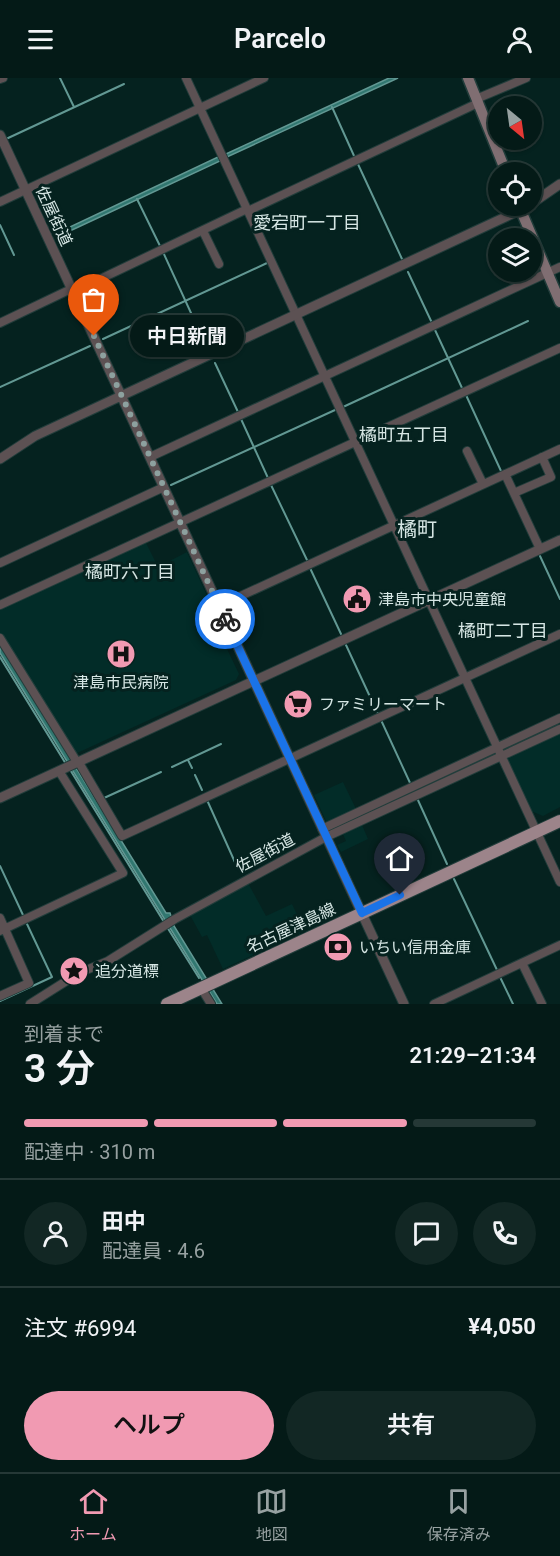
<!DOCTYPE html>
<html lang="ja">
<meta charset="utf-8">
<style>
body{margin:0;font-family:Roboto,"Noto Sans JP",sans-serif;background:#122724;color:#f1f3f6;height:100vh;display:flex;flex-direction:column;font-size:22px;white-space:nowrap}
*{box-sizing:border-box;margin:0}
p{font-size:20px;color:#97a1a1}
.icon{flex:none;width:33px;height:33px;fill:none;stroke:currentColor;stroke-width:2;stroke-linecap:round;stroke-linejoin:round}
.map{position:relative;height:926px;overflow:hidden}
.side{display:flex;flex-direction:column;background:#041a17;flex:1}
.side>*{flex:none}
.needle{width:39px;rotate:151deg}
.buttons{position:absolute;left:488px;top:18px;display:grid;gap:12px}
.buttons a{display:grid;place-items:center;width:54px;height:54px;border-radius:50%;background:#041a17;box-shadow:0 2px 4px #0004,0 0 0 2px #253836;font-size:30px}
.pin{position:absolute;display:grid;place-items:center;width:51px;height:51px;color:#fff;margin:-62px -26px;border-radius:50% 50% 50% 0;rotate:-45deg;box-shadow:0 0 6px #0007}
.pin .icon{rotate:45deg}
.courier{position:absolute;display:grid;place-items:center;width:60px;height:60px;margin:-30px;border:4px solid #1a73e8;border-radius:50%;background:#fff;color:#222;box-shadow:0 2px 8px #0007}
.bubble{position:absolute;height:42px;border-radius:21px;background:#041a17;box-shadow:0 2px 4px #0004,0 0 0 2px #253836;font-size:20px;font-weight:600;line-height:42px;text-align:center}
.head em{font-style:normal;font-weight:600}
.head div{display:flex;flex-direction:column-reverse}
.head{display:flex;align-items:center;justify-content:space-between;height:102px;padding:0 24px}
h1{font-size:39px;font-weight:600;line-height:45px}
.bar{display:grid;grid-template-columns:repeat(4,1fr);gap:9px 6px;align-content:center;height:72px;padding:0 24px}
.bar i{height:8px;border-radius:4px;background:#253836}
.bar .selected{background:#f19ab2}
.bar p{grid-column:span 4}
.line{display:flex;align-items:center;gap:15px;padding:0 24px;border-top:2px solid #253836}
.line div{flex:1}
.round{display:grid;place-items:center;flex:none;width:63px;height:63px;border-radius:32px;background:#122724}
.primary-button{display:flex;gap:12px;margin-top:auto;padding:12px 24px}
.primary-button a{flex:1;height:69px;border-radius:36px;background:#f19ab2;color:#111;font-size:24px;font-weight:600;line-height:69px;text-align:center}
.primary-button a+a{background:#122724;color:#f1f3f6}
header{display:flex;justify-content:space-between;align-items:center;height:78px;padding:0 24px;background:#041a17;font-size:27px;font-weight:600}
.tab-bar{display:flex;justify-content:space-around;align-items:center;height:84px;border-top:2px solid #253836;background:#041a17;font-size:16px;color:#97a1a1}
.tab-bar a{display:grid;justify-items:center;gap:3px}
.tab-bar .selected{color:#f19ab2}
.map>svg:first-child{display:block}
</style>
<header><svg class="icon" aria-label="menu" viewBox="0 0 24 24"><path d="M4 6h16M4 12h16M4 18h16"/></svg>Parcelo<svg class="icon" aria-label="person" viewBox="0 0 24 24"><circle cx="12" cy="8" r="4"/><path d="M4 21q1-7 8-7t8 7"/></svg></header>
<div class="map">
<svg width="560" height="926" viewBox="0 0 560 926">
<rect width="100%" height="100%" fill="#05221f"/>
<path fill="#022c28" d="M145 463 158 489 187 474 211 526 208 531 239 596 236 602 75 676 0 556V530Z
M560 652V729L543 738 531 733 507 680V676Z
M343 704 357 733 328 747 314 717Z
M362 747 368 761 341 774 337 767 346 763 343 756Z
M248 805 266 838 292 826 305 853 223 891 207 857 202 859 190 837Z"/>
<path fill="#317770" stroke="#629893" stroke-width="1.5" d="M389 0H398L227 79 226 76Z
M218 79 220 83 57 159 55 156Z
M0 567 166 835H170L174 848 222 926H217L0 575Z"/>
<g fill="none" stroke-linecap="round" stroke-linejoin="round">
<path stroke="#629893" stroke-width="2" d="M60 0 74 29
M332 29 355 80
M6 61 124 6
M357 84 402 181
M137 121 161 170
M0 147 14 177
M163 174 208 272
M408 194 432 245
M435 252 462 310
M103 261 267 185
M215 285 238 334
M0 309 90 268
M466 317 501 393
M343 329 528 243
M241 341 268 400
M171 407 335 332
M271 407 307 482
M540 478 560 521
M310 490 341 556
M346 567 378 636
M0 579 66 686
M381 642 411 707
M188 682 192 690
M172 689 221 666
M69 690 164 844
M195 697 202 712
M104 720 161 694
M417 720 447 786
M207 722 238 791
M0 788 23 837
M454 801 497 892
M167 849 199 900
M500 899 513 926
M0 923 52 899 27 846"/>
<g stroke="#223d3b" stroke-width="10">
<path id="minor" d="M186 0 560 804
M0 1 3 0
M476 21 526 0
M0 124 264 0
M248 133 478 25
M203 153 219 186
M73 214 247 131
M0 245 71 211
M467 373 483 406
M150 379 560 189
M505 396 540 471
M514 415 551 399 542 379
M0 485 164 409
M0 527 560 270
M219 528 560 371
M0 560 77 684
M78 683 122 758 560 556
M322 751 560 640
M0 840 29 905 0 918
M0 853 123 795 59 693
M522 885 542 926
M201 910 211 926
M30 926 79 895 108 883 175 841 326 759 560 651
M434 926 560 867"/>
</g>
<g stroke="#223d3b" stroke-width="11">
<path id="tertiary" d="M0 57 404 926
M531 126 560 106
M0 381 35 358 529 128
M0 720 560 462"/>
</g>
<g stroke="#223d3b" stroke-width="13">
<path id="secondary" d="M468 0 506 94
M519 128 560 224"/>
</g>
<g stroke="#223d3b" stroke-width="14">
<path id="primary" d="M167 926 560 743"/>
</g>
<use href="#minor" stroke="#5c5153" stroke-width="8"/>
<use href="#tertiary" stroke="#5c5153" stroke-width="9"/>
<use href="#secondary" stroke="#806e72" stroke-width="10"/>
<use href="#primary" stroke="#9c848a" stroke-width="12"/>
</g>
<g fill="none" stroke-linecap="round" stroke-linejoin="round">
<path stroke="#8da19f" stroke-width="6" stroke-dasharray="0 10.8" d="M94 258 225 541"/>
<path stroke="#1a73e8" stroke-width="8" d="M225 541 362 835 400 817"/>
</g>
<defs>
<g id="civic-disc" transform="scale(1.5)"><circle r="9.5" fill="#f19ab2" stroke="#05221f"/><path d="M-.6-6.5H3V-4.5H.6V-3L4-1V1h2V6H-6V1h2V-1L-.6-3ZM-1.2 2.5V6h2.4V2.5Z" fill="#111"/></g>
<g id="hospital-disc" transform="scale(1.5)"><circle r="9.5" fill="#f19ab2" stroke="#05221f"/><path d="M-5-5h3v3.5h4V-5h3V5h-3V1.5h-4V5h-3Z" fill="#111"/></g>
<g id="supermarket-disc" transform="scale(1.5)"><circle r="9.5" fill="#f19ab2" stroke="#05221f"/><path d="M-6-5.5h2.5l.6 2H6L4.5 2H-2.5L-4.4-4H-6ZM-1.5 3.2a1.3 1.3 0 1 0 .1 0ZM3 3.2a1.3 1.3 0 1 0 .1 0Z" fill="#111"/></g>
<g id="bank-disc" transform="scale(1.5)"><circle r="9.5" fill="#f19ab2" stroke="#05221f"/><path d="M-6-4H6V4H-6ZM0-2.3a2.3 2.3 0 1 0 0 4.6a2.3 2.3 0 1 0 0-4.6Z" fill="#111"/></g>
<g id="sight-disc" transform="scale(1.5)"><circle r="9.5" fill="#f19ab2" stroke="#05221f"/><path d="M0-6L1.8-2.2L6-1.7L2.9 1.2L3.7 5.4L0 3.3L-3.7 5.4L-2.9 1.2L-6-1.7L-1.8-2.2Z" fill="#111"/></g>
</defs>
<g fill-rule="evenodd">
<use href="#civic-disc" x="357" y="521"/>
<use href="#hospital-disc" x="121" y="576"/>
<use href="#supermarket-disc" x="298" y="626"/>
<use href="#bank-disc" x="338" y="869"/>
<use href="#sight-disc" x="74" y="893"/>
</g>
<g text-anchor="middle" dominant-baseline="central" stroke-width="6" stroke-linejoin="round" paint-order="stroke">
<g font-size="16" fill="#d6e6e4" stroke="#05221f">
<text transform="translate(54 138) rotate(65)">佐屋街道</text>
<text transform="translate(265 775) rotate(-28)">佐屋街道</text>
<text transform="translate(291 850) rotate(-25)">名古屋津島線</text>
</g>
<g font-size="16" fill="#d6e6e4" stroke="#05221f" text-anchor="start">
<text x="378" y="521">津島市中央児童館</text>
<text x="121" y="604" text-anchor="middle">津島市民病院</text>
<text x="319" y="626">ファミリーマート</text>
<text x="359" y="869">いちい信用金庫</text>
<text x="95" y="893">追分道標</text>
</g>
<g font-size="18" fill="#d6e6e4" stroke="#05221f">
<text x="307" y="144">愛宕町一丁目</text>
<text x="404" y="356">橘町五丁目</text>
<text x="130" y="493">橘町六丁目</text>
<text x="503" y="552">橘町二丁目</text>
</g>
<g font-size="20" fill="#d6e6e4" stroke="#05221f">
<text x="417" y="451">橘町</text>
</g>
</g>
</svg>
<div class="buttons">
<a><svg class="needle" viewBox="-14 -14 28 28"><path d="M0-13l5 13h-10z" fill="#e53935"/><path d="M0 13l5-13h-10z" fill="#97a1a1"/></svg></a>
<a><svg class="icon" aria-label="locate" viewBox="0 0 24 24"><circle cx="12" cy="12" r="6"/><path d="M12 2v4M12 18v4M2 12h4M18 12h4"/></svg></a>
<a><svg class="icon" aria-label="layers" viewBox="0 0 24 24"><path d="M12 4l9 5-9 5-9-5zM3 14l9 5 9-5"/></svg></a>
</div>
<div class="pin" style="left:94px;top:258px;background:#ea580c"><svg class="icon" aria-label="bag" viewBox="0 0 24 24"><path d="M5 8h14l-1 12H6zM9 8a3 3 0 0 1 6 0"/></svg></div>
<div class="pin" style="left:400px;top:817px;background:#1f2937"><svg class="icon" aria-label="home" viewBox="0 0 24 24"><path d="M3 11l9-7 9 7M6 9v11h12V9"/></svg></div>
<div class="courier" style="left:225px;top:541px"><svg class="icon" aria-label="bike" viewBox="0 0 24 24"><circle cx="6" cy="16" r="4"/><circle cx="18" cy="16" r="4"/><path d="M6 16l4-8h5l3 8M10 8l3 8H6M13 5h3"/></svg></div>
<div class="bubble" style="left:130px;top:237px;width:114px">中日新聞</div>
</div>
<section class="side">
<div class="head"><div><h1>3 分</h1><p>到着まで</p></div><em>21:29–21:34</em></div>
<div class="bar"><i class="selected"></i><i class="selected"></i><i class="selected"></i><i></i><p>配達中 · 310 m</p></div>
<div class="line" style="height:108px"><a class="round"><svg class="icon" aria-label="person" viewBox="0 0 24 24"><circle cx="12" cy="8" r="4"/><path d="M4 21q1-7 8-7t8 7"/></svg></a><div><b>田中</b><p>配達員 · 4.6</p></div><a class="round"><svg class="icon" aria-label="chat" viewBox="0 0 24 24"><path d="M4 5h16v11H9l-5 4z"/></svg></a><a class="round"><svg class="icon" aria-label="phone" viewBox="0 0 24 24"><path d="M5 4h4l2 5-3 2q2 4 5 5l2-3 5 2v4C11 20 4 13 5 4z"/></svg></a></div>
<div class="line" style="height:78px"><div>注文 #6994</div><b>¥4,050</b></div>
<div class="primary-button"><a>ヘルプ</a><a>共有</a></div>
</section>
<nav class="tab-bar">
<a class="selected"><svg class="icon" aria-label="home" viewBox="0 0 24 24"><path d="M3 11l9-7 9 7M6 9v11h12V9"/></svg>ホーム</a>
<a><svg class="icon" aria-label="map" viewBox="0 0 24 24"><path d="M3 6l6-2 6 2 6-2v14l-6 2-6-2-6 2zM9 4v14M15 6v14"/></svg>地図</a>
<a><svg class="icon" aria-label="saved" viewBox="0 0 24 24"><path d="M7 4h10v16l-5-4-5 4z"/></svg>保存済み</a>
</nav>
